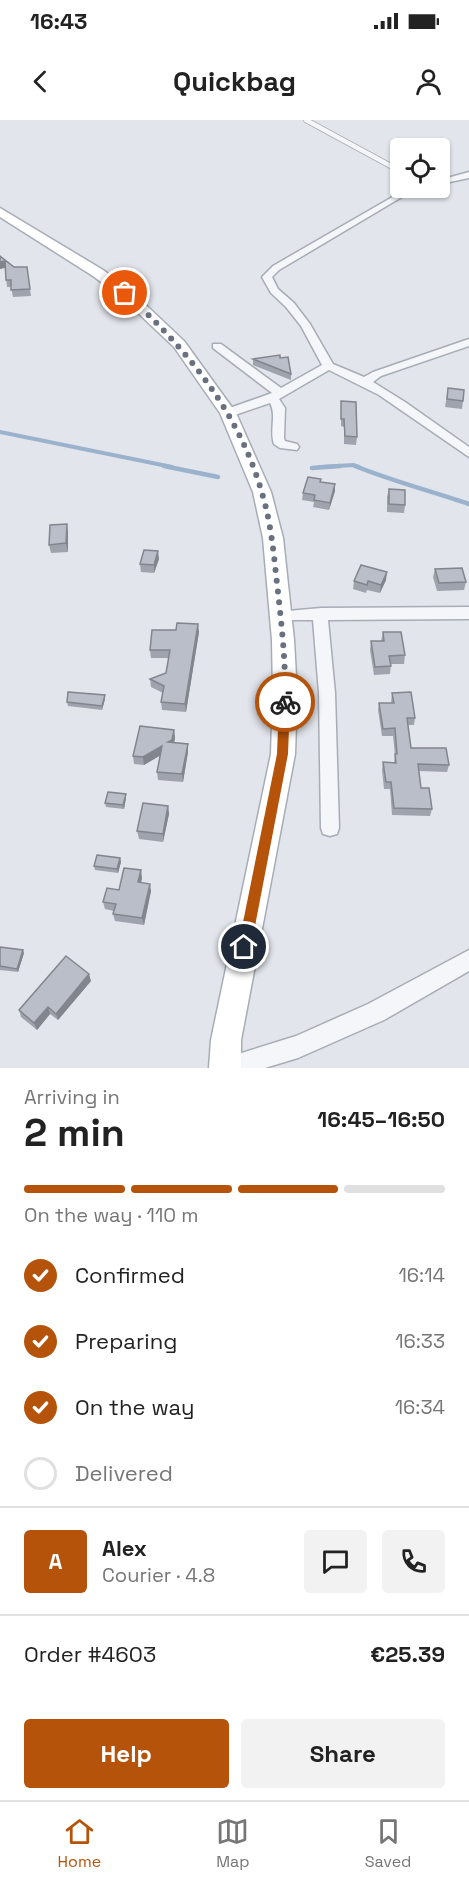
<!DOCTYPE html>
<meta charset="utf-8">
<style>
body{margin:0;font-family:"Space Grotesk",sans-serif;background:#f2f2f2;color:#222;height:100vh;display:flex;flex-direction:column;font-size:22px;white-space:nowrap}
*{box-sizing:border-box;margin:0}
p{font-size:20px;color:#767676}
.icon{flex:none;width:33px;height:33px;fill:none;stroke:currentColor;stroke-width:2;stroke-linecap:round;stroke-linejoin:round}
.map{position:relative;height:948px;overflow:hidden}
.details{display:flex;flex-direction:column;background:#fff;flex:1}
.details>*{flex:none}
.buttons{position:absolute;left:390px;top:18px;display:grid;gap:12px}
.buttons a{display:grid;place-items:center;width:60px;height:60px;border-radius:6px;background:#fff;box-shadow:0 2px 4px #0004;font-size:30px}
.pin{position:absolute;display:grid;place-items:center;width:51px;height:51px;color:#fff;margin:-26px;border:3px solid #fff;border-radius:50%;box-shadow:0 2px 6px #0007}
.courier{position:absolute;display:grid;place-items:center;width:60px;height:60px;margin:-30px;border:4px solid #b45309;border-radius:50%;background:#fff;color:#222;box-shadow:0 2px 8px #0007}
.headline em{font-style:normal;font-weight:700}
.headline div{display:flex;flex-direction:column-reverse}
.headline{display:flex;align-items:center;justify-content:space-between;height:102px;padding:0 24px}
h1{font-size:39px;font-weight:700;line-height:45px}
.bar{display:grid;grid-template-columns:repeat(4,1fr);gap:9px 6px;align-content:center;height:72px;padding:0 24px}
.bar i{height:8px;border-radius:4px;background:#e0e0e0}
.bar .on{background:#b45309}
.bar p{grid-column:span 4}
.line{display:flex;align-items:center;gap:15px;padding:0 24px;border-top:2px solid #e0e0e0}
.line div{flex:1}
.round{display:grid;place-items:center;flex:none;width:63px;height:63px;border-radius:6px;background:#f2f2f2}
ol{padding:0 24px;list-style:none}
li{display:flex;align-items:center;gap:18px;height:66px}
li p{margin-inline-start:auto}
li .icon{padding:6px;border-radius:50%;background:#b45309;color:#fff;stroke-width:4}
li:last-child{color:#767676}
li i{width:33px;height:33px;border:3px solid #e0e0e0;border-radius:50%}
.primary-button{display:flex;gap:12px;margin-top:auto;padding:12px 24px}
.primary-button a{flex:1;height:69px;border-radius:6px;background:#b45309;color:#fff;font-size:24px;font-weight:700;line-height:69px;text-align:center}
.primary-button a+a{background:#f2f2f2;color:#222}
.status{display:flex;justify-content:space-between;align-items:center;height:42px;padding:0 30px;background:#fff;direction:ltr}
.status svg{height:16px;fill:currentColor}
header{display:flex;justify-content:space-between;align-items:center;height:78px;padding:0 24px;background:#fff;font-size:27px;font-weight:700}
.menu{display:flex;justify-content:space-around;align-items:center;height:84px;border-top:2px solid #e0e0e0;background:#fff;font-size:16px;color:#767676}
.menu a{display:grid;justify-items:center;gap:3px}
.menu .on{color:#b45309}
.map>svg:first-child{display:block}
</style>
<div class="status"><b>16:43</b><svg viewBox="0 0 49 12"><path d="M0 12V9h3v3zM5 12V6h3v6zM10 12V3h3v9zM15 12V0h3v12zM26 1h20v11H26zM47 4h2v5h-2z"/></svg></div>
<header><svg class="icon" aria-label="back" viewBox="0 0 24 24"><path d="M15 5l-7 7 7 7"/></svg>Quickbag<svg class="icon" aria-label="person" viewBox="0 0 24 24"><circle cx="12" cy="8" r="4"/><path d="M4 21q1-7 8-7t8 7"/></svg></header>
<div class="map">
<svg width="469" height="948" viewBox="0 0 469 948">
<rect width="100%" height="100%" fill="#e2e5eb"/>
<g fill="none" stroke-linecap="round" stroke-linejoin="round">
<path stroke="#9bb2cd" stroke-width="4" d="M0 312 172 347
M320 347 353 345 359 347"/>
<path stroke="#9bb2cd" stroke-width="4.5" d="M164 346 218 357
M355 346C392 361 431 371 469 384
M312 348 340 346"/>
<g stroke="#a7acb6" stroke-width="6">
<path id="service" d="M306 0 400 51"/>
</g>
<g stroke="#a7acb6" stroke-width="3">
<path id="minor" d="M469 52V58L440 64V60Z
M408 68H417L279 150 272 157 278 169 294 183 310 204 333 244 364 257 373 252 469 219V226L381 256 373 262 405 282 469 327V337L379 275 329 250 279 279 285 288 284 318 285 321 297 324 299 327 297 330 280 328 274 324C269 310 277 296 270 283L232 296H224V290L272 273 213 228V224H221L281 268 322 245 301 206 286 187 271 173 262 157 273 146Z
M469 487V499L328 500 335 573 339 708 337 714 330 716 323 714 321 708 319 573 313 500H276L273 496 276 492 321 488Z
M469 830V851L384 900 298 938 265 948H216L219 940 296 916 368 884Z"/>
</g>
<g stroke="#a7acb6" stroke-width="3">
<path id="secondary" d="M0 88 103 150 130 170 184 221 236 293 271 372 283 418 294 520 297 574 295 634 241 920V948H209L211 920 271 634 273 574 272 520 263 418 253 372 220 293 174 227 120 176 93 156 0 97Z"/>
</g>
<use href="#service" stroke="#f5f6f9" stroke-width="4.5"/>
<use href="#minor" fill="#f5f6f9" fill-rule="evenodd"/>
<use href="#secondary" fill="#fff" fill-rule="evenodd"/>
</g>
<path fill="#9fa3ad" d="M0 136 14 147H27L31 176 13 177 11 167H7L5 148 0 149Z
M280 238 291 254V260L253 245V239Z
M448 268 463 281 462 289 445 287Z
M341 281 357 317 356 325 344 324V307L341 306Z
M321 359 320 362 335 364V371L329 390 313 387 314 382 302 380 303 373Z
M389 369 405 385 404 393 387 392V377Z
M68 412V432L51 433 49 425Z
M159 439 154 453 141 452 140 444Z
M435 449 466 462 464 470 437 471 433 457Z
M386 460 380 473 367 470 366 473 353 469 354 461Z
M199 512 186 592 162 590 161 582 163 573 151 567 150 559 166 553 169 538H151L150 530Z
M383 512 405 535 404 544H391L390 554 374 555 370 530 371 521H381Z
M392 573 415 598 414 605H408L411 628 449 645 447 652 419 651 421 668 432 689 430 696 392 695 390 669H384L382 650 383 642 394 643 395 635 393 616H382L378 590 379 583H391Z
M105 575V579L102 590 68 586 67 582Z
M174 610 175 618 174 623 188 624V632L183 662 158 660 157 652 160 635 144 645 134 644 133 636Z
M126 678 124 689 106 687 105 683Z
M168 686 169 694 163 722 139 719 137 711Z
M120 738 121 742 118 753 95 750 94 746Z
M142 758 141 763 151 771 144 805 115 801 113 794 114 791 105 789 103 782 119 770Z
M0 827 24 833 18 852 0 850Z
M91 861 58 900 50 894 37 910 21 897 19 890Z"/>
<path fill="#82858d" d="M5 141 6 147 0 149V142Z
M335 364V371L329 390 330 383Z
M67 404 68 412V432L66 423Z
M158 431 159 439 154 453V445Z
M387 452 386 460 380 473 381 465Z
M198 504 199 512 186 592 185 584Z
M105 575V579L102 590V586Z
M174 610 175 618 173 628 168 622Z
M188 624V632L183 662 182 654Z
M162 626 163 634 144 645 143 637Z
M126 674V678L124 689 123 685Z
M168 686 169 694 163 722V714Z
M120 738 121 742 118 753 117 749Z
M141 750 142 758 139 770 138 762Z
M150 764 151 771 144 805 142 798Z
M23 830 24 833 18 852 17 849Z
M89 854 91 861 58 900 56 894Z
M48 887 50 894 37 910 34 903Z"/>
<path fill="#b9bec9" stroke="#82858d" stroke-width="1.5" d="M0 136 14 147H27L30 169 11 170V160H6L5 141 0 142Z
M280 235V238L288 237 291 254 253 239Z
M448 268 464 270 463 281 447 279Z
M341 281 356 282 357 317 345 316 344 299H341Z
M308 357 321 359 320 362 335 364 330 383 314 380 315 375 303 373Z
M389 369 405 370V385L389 384Z
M67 404 66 423 49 425 50 405Z
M144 430 158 431 154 445 140 444Z
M361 445 387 452 381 465 368 461 367 465 354 461Z
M462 448 466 462 439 463 435 449Z
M177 503 198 504 185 584 161 582 164 566 150 559 166 553 170 530H150L152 510H176Z
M383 512H401L405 535 389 536 391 546 375 547 371 521H384Z
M68 572 105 575 102 586 67 582Z
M411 572 415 598H407L411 628H446L449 645 418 644 421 668H429L432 689 394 688 391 662H386L383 642 396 643 395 634H397L395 608 383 609 379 583H394L392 573Z
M140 606 174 610 172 620 168 622 188 624 182 654 157 652 162 626 143 637 133 636Z
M108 672 126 674 123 685 105 683Z
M143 683 168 686 163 714 137 711Z
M97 735 120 738 117 749 94 746Z
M124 748 141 750 138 762 150 764 142 798 113 794 116 784 103 782 107 768 119 770Z
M0 827 23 830 17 849 0 846Z
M66 836 89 854 56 894 48 887 34 903 19 890Z"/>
<path fill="#b45309" d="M285 577 290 582 288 634 251 827 249 832 244 833 240 832 238 827 277 634 279 582Z"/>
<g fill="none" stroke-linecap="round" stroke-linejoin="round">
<path stroke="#6a717e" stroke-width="6" stroke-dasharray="0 10.8" d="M125 173C186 228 239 292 262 373 272 406 274 439 278 472 282 509 286 545 285 582"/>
</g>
</svg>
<div class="buttons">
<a><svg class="icon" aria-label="locate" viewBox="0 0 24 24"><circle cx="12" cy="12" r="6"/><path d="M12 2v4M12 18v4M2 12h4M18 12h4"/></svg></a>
</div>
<div class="pin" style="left:125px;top:173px;background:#ea580c"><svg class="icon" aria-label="bag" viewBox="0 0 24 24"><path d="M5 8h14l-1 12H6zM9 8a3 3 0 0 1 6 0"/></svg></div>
<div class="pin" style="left:244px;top:827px;background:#1f2937"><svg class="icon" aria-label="home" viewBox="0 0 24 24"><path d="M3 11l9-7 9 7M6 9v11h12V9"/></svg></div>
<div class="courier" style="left:285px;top:582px"><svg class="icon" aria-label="bike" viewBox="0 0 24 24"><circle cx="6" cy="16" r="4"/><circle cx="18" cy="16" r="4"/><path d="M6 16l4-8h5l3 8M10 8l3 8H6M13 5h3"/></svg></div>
</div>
<section class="details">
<div class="headline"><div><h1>2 min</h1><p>Arriving in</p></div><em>16:45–16:50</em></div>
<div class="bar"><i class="on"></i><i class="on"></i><i class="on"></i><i></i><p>On the way · 110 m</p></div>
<ol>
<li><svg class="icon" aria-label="check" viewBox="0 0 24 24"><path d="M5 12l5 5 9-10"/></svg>Confirmed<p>16:14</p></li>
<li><svg class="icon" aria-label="check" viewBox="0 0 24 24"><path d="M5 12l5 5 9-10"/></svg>Preparing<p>16:33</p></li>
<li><svg class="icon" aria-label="check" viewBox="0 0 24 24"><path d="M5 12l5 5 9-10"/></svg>On the way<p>16:34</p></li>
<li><i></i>Delivered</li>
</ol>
<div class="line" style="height:108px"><b class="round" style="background:#b45309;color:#fff">A</b><div><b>Alex</b><p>Courier · 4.8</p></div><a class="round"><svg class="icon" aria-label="chat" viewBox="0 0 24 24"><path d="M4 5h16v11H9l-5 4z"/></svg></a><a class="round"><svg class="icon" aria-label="phone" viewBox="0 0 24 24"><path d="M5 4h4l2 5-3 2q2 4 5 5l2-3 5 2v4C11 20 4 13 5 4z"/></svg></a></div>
<div class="line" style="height:78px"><div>Order #4603</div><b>€25.39</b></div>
<div class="primary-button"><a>Help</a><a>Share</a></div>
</section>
<nav class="menu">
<a class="on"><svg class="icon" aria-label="home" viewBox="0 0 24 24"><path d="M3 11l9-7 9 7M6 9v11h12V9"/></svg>Home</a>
<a><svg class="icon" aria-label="map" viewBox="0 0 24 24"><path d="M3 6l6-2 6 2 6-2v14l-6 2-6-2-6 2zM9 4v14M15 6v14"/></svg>Map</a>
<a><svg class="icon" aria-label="saved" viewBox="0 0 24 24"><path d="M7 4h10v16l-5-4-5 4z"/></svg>Saved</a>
</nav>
